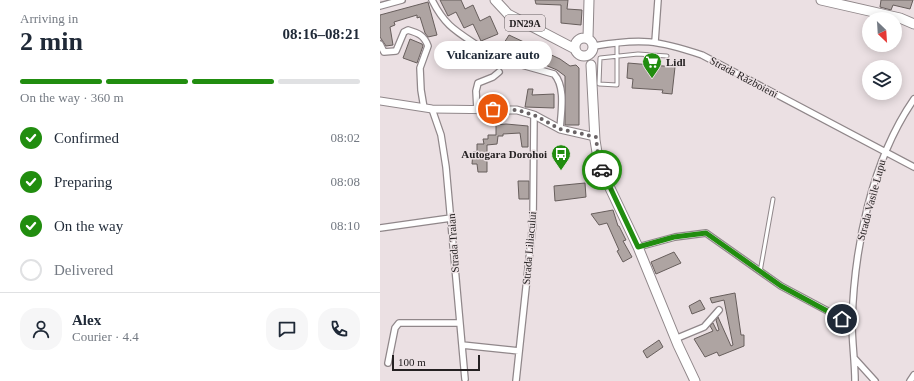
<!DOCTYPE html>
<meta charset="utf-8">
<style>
body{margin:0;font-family:Georgia,serif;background:#f6f6f7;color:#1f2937;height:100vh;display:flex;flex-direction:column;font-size:15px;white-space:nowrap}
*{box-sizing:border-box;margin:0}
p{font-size:13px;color:#747a83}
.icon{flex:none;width:22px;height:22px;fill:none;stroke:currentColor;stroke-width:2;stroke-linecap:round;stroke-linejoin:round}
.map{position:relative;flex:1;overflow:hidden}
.details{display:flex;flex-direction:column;background:#fff;width:380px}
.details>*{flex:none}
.needle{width:26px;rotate:155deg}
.controls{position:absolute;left:482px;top:12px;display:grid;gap:8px}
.controls a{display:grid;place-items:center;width:40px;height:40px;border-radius:50%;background:#fff;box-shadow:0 2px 10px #0003;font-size:20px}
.scale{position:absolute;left:12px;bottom:10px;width:88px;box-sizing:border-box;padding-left:4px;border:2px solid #252122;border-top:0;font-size:11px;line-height:14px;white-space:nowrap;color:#252122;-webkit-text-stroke:3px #ebe0e3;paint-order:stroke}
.pin{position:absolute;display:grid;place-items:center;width:34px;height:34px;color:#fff;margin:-17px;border:2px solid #fff;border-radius:50%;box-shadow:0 1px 4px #0007}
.courier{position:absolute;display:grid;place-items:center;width:40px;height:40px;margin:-20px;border:3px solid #218d0f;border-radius:50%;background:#fff;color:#222;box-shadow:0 1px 5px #0007}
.bubble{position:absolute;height:28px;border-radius:14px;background:#fff;box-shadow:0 2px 10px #0003;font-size:13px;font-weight:800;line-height:28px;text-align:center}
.head em{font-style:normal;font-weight:800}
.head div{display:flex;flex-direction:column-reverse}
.head{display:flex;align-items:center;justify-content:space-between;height:68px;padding:0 20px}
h1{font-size:26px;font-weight:800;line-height:30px}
.bar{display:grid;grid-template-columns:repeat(4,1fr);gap:6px 4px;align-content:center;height:48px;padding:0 20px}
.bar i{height:5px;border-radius:3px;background:#e0e1e3}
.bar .current{background:#218d0f}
.bar p{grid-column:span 4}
.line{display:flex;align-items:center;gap:10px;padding:0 20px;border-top:1px solid #e0e1e3}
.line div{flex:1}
.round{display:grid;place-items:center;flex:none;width:42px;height:42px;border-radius:16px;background:#f6f6f7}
ol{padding:0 20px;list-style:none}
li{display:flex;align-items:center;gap:12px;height:44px}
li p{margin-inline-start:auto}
li .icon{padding:4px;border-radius:50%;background:#218d0f;color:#fff;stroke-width:4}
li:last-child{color:#747a83}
li i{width:22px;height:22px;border:2px solid #e0e1e3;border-radius:50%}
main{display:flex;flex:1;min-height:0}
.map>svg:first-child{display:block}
</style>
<main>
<section class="details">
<div class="head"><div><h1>2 min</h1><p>Arriving in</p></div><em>08:16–08:21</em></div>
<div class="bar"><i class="current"></i><i class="current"></i><i class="current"></i><i></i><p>On the way · 360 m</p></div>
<ol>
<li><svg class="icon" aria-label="check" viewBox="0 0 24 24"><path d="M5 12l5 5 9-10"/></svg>Confirmed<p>08:02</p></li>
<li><svg class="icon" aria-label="check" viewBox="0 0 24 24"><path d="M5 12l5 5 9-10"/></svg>Preparing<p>08:08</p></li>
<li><svg class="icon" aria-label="check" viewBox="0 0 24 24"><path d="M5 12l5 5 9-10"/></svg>On the way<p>08:10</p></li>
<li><i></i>Delivered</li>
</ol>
<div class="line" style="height:72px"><a class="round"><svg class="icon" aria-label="person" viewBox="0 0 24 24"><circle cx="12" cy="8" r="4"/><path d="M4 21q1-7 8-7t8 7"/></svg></a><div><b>Alex</b><p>Courier · 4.4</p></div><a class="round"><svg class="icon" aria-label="chat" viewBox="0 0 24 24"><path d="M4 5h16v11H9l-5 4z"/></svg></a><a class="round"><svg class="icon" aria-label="phone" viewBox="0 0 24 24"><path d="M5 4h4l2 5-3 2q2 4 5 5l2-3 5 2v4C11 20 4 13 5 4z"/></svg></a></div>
</section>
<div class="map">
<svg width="534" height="381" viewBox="0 0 534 381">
<rect width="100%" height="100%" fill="#ebe0e3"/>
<path fill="#aea4a2" stroke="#675e5c" d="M60 0H81L85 9 93 5 100 21 110 16 118 34 101 41 93 24 84 28 76 12 68 16Z
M155 0H188L187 9 202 10 201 25 181 23V5L156 4Z
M501 0H533L530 9 513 5 511 10 500 7Z
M48 2 57 35 48 37 45 33 40 17 37 18V15L14 22 15 25 10 27 13 45 6 46 0 37V15Z
M129 35 180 59 190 66 196 65 199 68V125H185V76L177 70 130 50 126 55 119 51Z
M30 39 42 44 43 46 37 63 23 58Z
M248 63 295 67 292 94 282 93 283 90 252 88 253 79 247 78Z
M148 89H153L152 95 174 94V108L145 107Z
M126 124 148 126V147H142L140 133 123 134V136H118L117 144 107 145V172H98L97 164H92L93 152H97V144H104L103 139H108V135H116V125Z
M138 181H149V199H139Z
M205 183 206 197 175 201 174 186Z
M233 210 238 226H239L246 240 243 241 252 257 243 262 237 251 239 250 227 223 219 225 211 214Z
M294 252 301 263 276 274 271 262Z
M355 293 361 335H364V346L339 356 337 352 325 357 314 339 333 331 330 326 333 323 337 331 339 330 336 320 338 317 351 346 353 345 344 300 332 303 330 298Z
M320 300 325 309 312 314 309 306Z
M279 340 283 347 267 358 263 351Z"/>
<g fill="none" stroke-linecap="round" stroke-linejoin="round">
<g stroke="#90878a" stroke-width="5">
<path id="service" d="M219 84 220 58 258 54 287 56
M219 84 237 85V42
M380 272 393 199"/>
</g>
<g stroke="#90878a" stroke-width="8">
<path id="minor" d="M52 0C65 26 76 31 100 47
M0 6 22 0
M275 42 278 0
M0 44 4 52 16 51 24 32 28 30C38 33 44 35 48 46L40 68 41 90 44 108
M214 46C261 38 277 40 322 55L534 167
M131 62 174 74C186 87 181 112 180 129
M52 109 61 135 66 167 85 379
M97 109 96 91 98 83 113 77 119 72
M0 228 71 218
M258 247 295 237 326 233 401 286 472 324
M295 339 324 327 339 310
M82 345 139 351
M475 359 495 381
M8 363 15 328 19 323H79
M136 381 153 222 154 115
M475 381C475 362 472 342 472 323 474 249 491 161 534 99
M530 381 534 375"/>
</g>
<g stroke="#90878a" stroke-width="9">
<path id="tertiary" d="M0 101 52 109 137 110 154 115 180 129 215 137"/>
</g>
<g stroke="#90878a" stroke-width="11">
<path id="primary" d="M115 0 128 14 195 49
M441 0 520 18 534 24
M195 47a9 9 0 1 1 18 0a9 9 0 1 1-18 0Z
M208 38 209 0
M211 65 215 140 219 165 258 247 298 345 315 381"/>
</g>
<use href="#service" stroke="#fff" stroke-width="3"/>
<use href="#minor" stroke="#fff" stroke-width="5.5"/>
<use href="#tertiary" stroke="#fff" stroke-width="7"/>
<use href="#primary" stroke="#fff" stroke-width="9"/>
</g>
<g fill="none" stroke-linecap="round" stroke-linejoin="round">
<path stroke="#6a6466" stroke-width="4" stroke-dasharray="0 7.2" d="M113 109 137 110 154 115 180 129 216 137 219 165 222 170"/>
<path stroke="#218d0f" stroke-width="5" d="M222 170 258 247 294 237 326 233 401 286 462 319"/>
</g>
<defs>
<g id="supermarket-pin" transform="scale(1)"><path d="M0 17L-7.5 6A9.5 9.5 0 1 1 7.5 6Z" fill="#218d0f" stroke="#ebe0e3"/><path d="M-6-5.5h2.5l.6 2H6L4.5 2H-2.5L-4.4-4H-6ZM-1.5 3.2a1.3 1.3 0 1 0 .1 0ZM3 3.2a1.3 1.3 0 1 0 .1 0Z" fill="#fff"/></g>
<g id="bus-pin" transform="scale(1)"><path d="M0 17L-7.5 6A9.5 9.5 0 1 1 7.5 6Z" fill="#218d0f" stroke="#ebe0e3"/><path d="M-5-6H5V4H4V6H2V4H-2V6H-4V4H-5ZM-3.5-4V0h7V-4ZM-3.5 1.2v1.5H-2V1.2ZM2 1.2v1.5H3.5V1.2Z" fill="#fff"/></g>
</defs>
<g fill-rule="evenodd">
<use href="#supermarket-pin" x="272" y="62"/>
<use href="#bus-pin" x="181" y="154"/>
</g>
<g text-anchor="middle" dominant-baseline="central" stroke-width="3" stroke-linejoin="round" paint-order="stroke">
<rect fill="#ebe0e3" stroke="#605a5c" stroke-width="1" x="125" y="15" width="40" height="16" rx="3"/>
<g font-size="10" font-weight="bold" fill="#252122">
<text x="145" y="23">DN29A</text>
</g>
<g font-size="11" font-weight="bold" fill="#252122" stroke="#ebe0e3" text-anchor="start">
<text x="286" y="62">Lidl</text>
<text x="167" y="154" text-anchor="end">Autogara Dorohoi</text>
</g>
<g font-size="11" fill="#252122" stroke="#ebe0e3">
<text transform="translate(364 77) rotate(28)">Strada Războieni</text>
<text transform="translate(491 200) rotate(-75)">Strada Vasile Lupu</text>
<text transform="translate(73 243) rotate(-94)">Strada Traian</text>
<text transform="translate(149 248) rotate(-85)">Strada Liliacului</text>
</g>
</g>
</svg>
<div class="controls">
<a><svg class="needle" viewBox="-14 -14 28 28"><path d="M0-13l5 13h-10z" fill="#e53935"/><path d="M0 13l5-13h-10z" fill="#747a83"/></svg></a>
<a><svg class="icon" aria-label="layers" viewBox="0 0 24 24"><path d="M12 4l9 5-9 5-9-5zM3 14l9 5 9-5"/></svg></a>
</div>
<div class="scale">100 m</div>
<div class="pin" style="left:113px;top:109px;background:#ea580c"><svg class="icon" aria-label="bag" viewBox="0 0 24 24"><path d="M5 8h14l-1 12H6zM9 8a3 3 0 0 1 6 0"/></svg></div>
<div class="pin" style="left:462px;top:319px;background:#1f2937"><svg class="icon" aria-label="home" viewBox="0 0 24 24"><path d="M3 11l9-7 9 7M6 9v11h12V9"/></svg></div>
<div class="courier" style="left:222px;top:170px"><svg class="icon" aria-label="car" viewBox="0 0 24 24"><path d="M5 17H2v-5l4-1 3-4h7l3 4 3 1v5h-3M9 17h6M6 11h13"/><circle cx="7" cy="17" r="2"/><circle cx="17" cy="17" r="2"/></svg></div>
<div class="bubble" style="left:54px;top:41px;width:118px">Vulcanizare auto</div>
</div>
</main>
